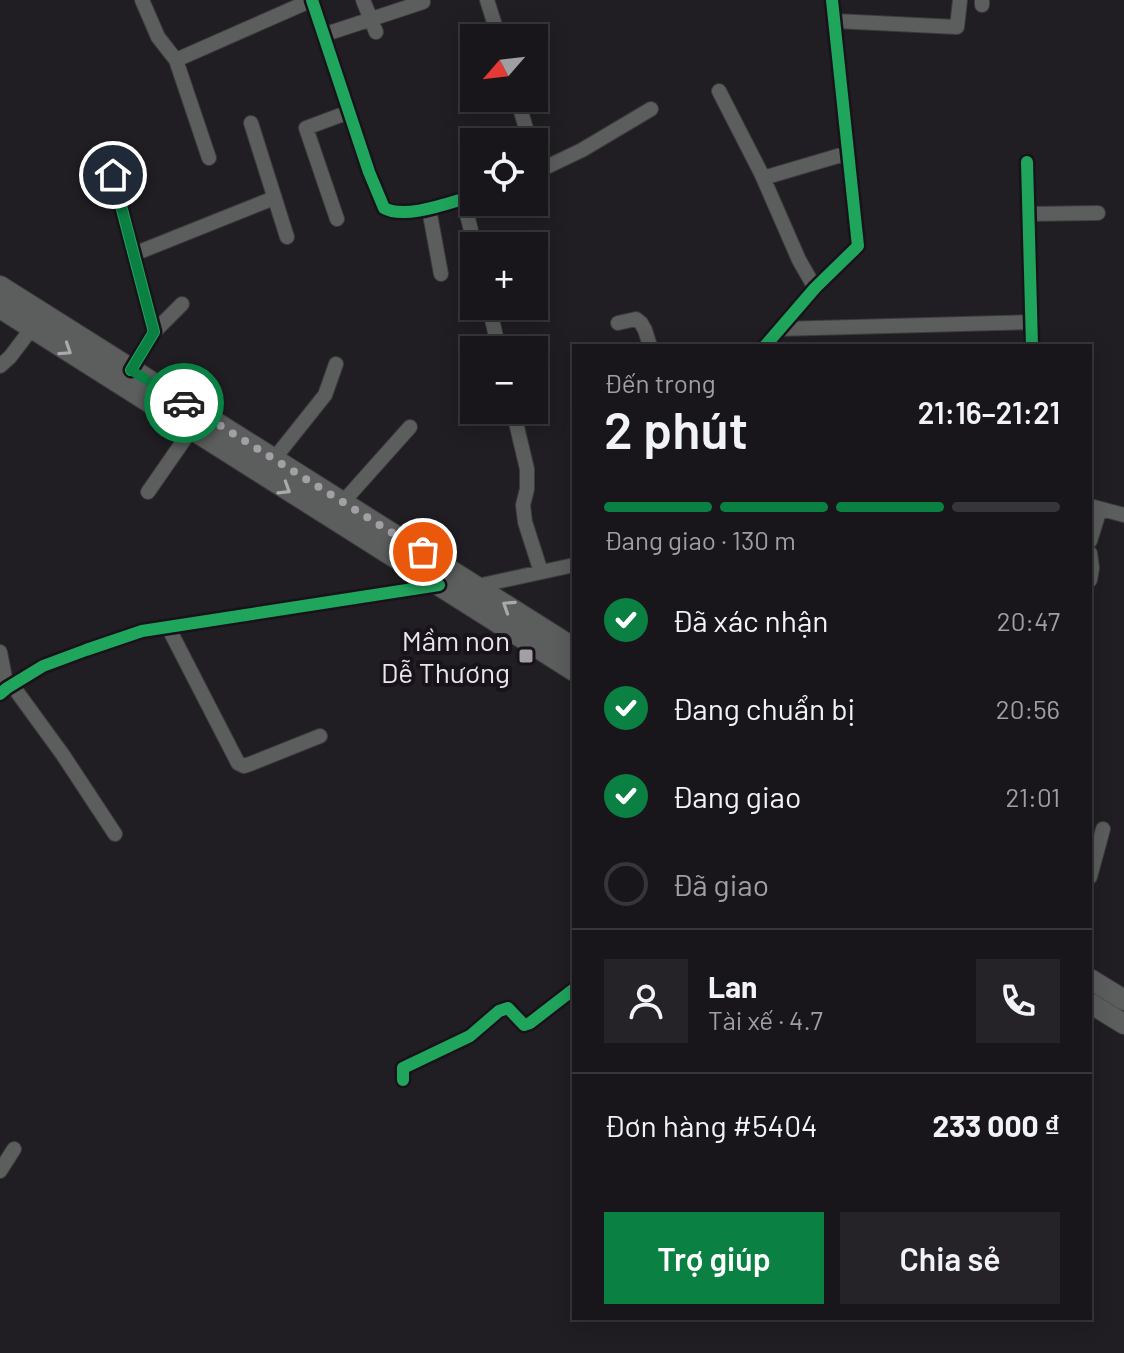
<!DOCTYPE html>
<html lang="vi">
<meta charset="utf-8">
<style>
body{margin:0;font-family:Barlow,sans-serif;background:#252327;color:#f1f3f6;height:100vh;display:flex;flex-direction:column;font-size:30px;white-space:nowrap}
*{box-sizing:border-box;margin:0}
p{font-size:26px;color:#9f9fa2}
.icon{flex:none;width:44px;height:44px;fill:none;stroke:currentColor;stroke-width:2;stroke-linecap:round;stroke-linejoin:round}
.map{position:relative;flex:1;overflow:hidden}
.drawer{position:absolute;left:572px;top:344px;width:520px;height:976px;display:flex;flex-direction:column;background:#18161a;border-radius:0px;box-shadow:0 4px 20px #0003,0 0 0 2px #363539}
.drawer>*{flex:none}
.needle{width:52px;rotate:242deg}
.buttons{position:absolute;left:460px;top:24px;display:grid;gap:16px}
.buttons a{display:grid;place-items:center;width:88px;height:88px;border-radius:0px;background:#18161a;box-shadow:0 4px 20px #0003,0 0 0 2px #363539;font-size:40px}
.pin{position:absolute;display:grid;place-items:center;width:68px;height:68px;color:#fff;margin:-34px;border:4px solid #fff;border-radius:50%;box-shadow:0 2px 8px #0007}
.courier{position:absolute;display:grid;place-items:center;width:80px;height:80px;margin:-40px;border:6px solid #0b8043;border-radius:50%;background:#fff;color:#222;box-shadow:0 2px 10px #0007}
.head em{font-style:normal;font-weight:600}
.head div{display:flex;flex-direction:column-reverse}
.head{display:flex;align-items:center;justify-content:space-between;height:136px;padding:0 32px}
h1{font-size:52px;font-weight:600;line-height:60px}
.bar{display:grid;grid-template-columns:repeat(4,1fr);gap:12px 8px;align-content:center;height:96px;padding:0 32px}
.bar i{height:10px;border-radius:6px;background:#363539}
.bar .selected{background:#0b8043}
.bar p{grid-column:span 4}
.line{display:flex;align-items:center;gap:20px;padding:0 32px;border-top:2px solid #363539}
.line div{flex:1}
.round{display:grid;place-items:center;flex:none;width:84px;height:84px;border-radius:0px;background:#252327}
ol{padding:0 32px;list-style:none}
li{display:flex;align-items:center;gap:24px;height:88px}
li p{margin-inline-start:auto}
li .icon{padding:8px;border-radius:50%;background:#0b8043;color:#fff;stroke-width:4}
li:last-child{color:#9f9fa2}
li i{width:44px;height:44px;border:4px solid #363539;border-radius:50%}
.button{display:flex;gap:16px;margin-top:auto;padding:16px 32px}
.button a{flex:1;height:92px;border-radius:0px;background:#0b8043;color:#fff;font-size:32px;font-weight:600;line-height:92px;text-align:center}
.button a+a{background:#252327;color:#f1f3f6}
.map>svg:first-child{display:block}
</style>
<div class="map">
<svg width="1124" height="1353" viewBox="0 0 1124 1353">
<rect width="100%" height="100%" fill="#201e22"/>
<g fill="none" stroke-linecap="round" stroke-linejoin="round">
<g stroke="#3c3b3d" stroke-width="16">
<path id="street" d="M142 0 158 37 176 60 312 0
M312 0 369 172 384 208C403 219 443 205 463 199
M363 0 376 32
M487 0 499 38
M982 5V0
M835 21 957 27 960 0
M323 35 423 2
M176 60 209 158
M719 91 761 173 799 260 815 288
M517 98 530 142
M251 123 287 237
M534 156 539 172
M1027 162 1032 346
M534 173 582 150 651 109
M113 175 154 332 131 370
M763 178 848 153
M474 195 463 199 475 246
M429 209 441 274
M1028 214 1098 213
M337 219 306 128 349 112
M134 254 274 198
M489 306 499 350
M618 323 636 319 641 323 645 330 650 346
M779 329 1032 322
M154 332 182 304
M765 346 815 288 858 246 832 0
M0 366 10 357 32 328
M513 410 527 469V489L523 505 525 522 541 572
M274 459 325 395 336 364
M148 492 191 430
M343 502 410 427
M1090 506 1124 515
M1090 541 1100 509
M1090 553 1092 568 1090 580
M477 586 574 565
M168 627 238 763 244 766 250 764 320 736
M0 652 7 688
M12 685 63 755 115 834
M0 694 7 688 43 666 86 650 142 631 439 585
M1090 877 1103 829
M403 1080V1068L470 1036 499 1011 508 1008 524 1025 530 1023 574 989
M0 1171 14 1149"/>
</g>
<g stroke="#3c3b3d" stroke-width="22">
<path id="primary" d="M0 286 574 648
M0 308 574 671
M1090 979 1124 1000
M1090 1003 1124 1024"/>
</g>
<use href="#street" stroke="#5c5d5d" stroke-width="14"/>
<use href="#primary" stroke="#5c5e5e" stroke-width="20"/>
<g stroke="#18131b" stroke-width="17">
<path id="cycleway" d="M312 0 369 172 384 208C403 219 443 205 463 199
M1027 162 1032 346
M113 175 154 332 131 370
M765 346 815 288 858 246 832 0
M0 694 7 688 43 666 86 650 142 631 439 585
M403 1080V1068L470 1036 499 1011 508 1008 524 1025 530 1023 574 989"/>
</g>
<use href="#cycleway" stroke="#20a55d" stroke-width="12"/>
</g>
<defs><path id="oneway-chevron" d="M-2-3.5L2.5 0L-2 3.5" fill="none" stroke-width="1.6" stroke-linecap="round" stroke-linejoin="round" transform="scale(2)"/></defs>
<g stroke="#aaa9ac">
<use href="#oneway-chevron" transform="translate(66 350) rotate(33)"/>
<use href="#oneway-chevron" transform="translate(285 489) rotate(32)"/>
<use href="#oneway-chevron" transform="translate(508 606) rotate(-147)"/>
</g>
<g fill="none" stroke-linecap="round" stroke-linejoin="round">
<path stroke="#a3a0a5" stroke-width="8" stroke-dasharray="0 14.4" d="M184 403 423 552"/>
<path stroke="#0b8043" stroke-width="10" d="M113 175 154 332 131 370 184 403"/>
</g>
<rect fill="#a3a0a5" stroke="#18131b" stroke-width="3" x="518" y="648" width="16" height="16" rx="4"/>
<g text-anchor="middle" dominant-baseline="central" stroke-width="8" stroke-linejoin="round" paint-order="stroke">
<g font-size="28" fill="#e9e6eb" stroke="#18131b" text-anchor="end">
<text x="510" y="640">Mầm non<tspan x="510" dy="32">Dễ Thương</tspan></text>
</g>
</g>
</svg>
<div class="buttons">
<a><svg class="needle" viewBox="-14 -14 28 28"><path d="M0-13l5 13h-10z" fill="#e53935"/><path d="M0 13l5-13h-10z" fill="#9f9fa2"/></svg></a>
<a><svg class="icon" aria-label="locate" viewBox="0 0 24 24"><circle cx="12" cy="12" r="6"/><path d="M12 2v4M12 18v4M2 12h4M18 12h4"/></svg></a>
<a>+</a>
<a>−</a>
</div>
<div class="pin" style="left:423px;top:552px;background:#ea580c"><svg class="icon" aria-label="bag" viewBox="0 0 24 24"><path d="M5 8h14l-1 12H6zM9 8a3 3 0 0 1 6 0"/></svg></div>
<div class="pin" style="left:113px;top:175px;background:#1f2937"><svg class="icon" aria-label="home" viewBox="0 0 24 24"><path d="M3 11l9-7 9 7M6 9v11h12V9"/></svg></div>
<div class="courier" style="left:184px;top:403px"><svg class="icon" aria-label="car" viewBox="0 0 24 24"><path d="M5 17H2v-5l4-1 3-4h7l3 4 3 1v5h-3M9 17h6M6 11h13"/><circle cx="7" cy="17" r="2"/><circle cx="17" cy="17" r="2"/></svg></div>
<section class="drawer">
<div class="head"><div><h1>2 phút</h1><p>Đến trong</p></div><em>21:16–21:21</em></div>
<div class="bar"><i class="selected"></i><i class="selected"></i><i class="selected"></i><i></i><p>Đang giao · 130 m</p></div>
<ol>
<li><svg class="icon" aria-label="check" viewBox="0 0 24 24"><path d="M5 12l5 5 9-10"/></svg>Đã xác nhận<p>20:47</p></li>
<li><svg class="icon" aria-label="check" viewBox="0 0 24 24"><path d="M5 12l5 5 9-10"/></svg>Đang chuẩn bị<p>20:56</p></li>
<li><svg class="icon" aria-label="check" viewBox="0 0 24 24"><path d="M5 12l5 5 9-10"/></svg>Đang giao<p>21:01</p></li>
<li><i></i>Đã giao</li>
</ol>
<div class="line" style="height:144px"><a class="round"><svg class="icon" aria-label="person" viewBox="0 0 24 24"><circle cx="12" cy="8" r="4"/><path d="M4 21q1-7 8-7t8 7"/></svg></a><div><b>Lan</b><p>Tài xế · 4.7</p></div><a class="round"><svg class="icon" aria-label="phone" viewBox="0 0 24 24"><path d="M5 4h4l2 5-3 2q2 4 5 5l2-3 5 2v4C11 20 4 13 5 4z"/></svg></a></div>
<div class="line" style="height:104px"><div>Đơn hàng #5404</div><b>233 000 ₫</b></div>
<div class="button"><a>Trợ giúp</a><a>Chia sẻ</a></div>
</section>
</div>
